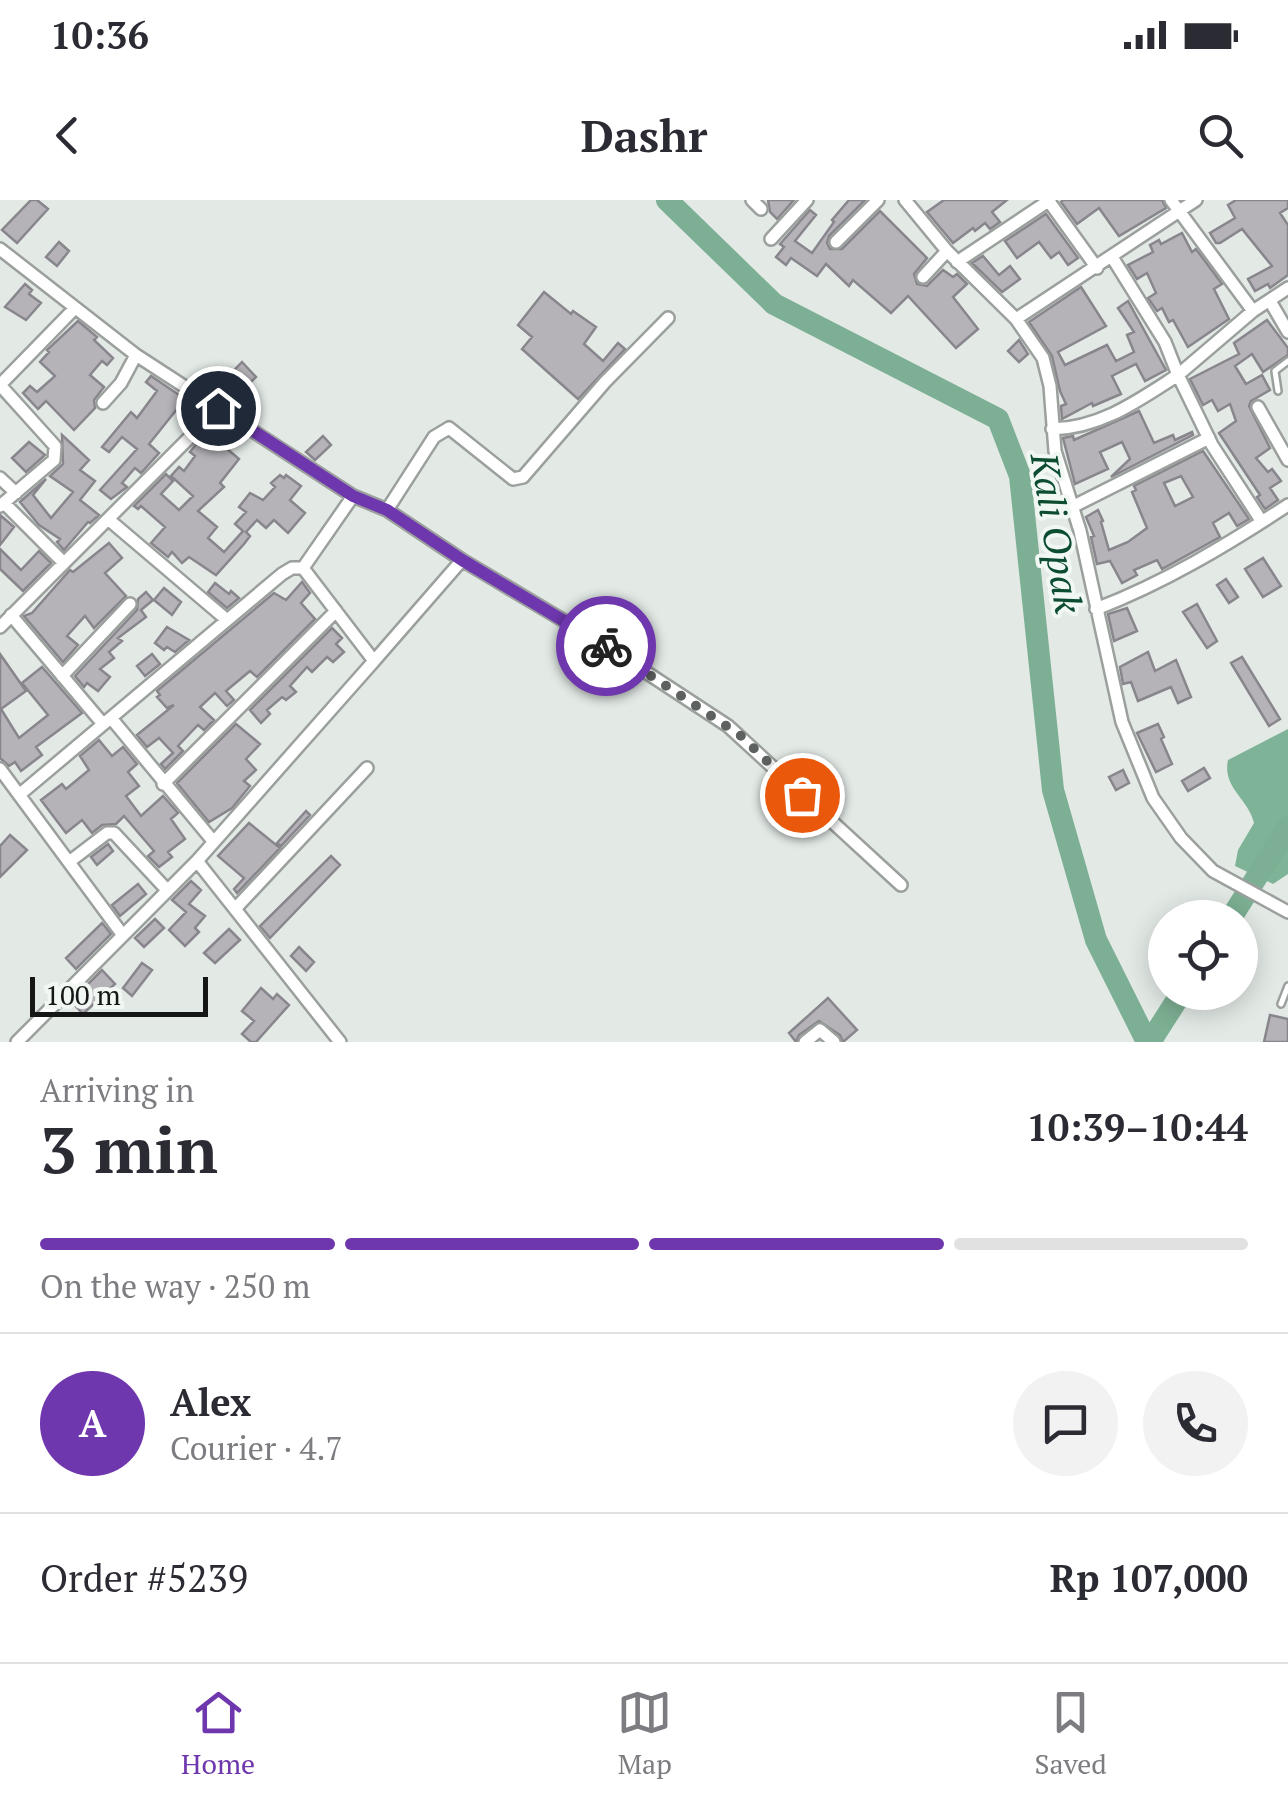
<!DOCTYPE html>
<meta charset="utf-8">
<style>
body{margin:0;font-family:"PT Serif",serif;background:#f2f2f3;color:#2b2b33;height:100vh;display:flex;flex-direction:column;font-size:38px;white-space:nowrap}
*{box-sizing:border-box;margin:0}
p{font-size:32px;color:#7c7c81}
.icon{flex:none;width:55px;height:55px;fill:none;stroke:currentColor;stroke-width:2;stroke-linecap:round;stroke-linejoin:round}
.map{position:relative;height:842px;overflow:hidden}
.drawer{display:flex;flex-direction:column;background:#fff;flex:1}
.drawer>*{flex:none}
.tools{position:absolute;left:1148px;top:700px;display:grid;gap:20px}
.tools a{display:grid;place-items:center;width:110px;height:110px;border-radius:50%;background:#fff;box-shadow:0 5px 25px #0003;font-size:50px}
.scale{position:absolute;left:30px;bottom:25px;width:178px;box-sizing:border-box;padding-left:10px;border:5px solid #151716;border-top:0;font-size:28px;line-height:35px;white-space:nowrap;color:#151716;-webkit-text-stroke:8px #f1f7f3;paint-order:stroke}
.pin{position:absolute;display:grid;place-items:center;width:85px;height:85px;color:#fff;margin:-42px;border:5px solid #fff;border-radius:50%;box-shadow:0 2px 10px #0007}
.courier{position:absolute;display:grid;place-items:center;width:100px;height:100px;margin:-50px;border:8px solid #6f37ae;border-radius:50%;background:#fff;color:#222;box-shadow:0 2px 12px #0007}
.overview em{font-style:normal;font-weight:700}
.overview div{display:flex;flex-direction:column-reverse}
.overview{display:flex;align-items:center;justify-content:space-between;height:170px;padding:0 40px}
h1{font-size:65px;font-weight:700;line-height:75px}
.bar{display:grid;grid-template-columns:repeat(4,1fr);gap:15px 10px;align-content:center;height:120px;padding:0 40px}
.bar i{height:12px;border-radius:8px;background:#e1e1e2}
.bar .on{background:#6f37ae}
.bar p{grid-column:span 4}
.line{display:flex;align-items:center;gap:25px;padding:0 40px;border-top:2px solid #e1e1e2}
.line div{flex:1}
.round{display:grid;place-items:center;flex:none;width:105px;height:105px;border-radius:52px;background:#f2f2f3}
.status{display:flex;justify-content:space-between;align-items:center;height:70px;padding:0 50px;background:#fff;direction:ltr}
.status svg{height:28px;fill:currentColor}
header{display:flex;justify-content:space-between;align-items:center;height:130px;padding:0 40px;background:#fff;font-size:45px;font-weight:700}
.menu{display:flex;justify-content:space-around;align-items:center;height:140px;border-top:2px solid #e1e1e2;background:#fff;font-size:28px;color:#7c7c81}
.menu a{display:grid;justify-items:center;gap:5px}
.menu .on{color:#6f37ae}
.map>svg:first-child{display:block}
</style>
<div class="status"><b>10:36</b><svg viewBox="0 0 49 12"><path d="M0 12V9h3v3zM5 12V6h3v6zM10 12V3h3v9zM15 12V0h3v12zM26 1h20v11H26zM47 4h2v5h-2z"/></svg></div>
<header><svg class="icon" aria-label="back" viewBox="0 0 24 24"><path d="M15 5l-7 7 7 7"/></svg>Dashr<svg class="icon" aria-label="search" viewBox="0 0 24 24"><circle cx="10" cy="10" r="6"/><path d="M15 15l6 6"/></svg></header>
<div class="map">
<svg width="1288" height="842" viewBox="0 0 1288 842">
<rect width="100%" height="100%" fill="#e3eae6"/>
<path fill="#7fb397" d="M1288 529V674L1273 684 1235 666 1238 650 1254 623C1248 598 1222 588 1228 560Z"/>
<g fill="none" stroke-linecap="round" stroke-linejoin="round">
<path stroke="#7caf93" stroke-width="22" d="M667 0 774 104 998 219 1020 276 1053 590 1096 740 1147 842
M1231 718 1288 627
M1150 842 1182 792"/>
</g>
<path fill="#b5b3b8" stroke="#88868c" stroke-width="2.5" fill-rule="evenodd" d="M31 0H37L48 9 17 43 2 30Z
M768 0H794L777 19 770 12Z
M849 0H865L829 36 827 43 830 49H842L880 11 927 58 914 74 917 84 927 86 943 70 953 77 957 74 967 84 953 97 978 129 956 148 908 96 891 113 853 80 849 86 826 64 817 76 791 58 786 65 776 57 784 47 780 44 810 10 816 15 795 41 812 53 834 22 832 20Z
M944 0H1007L992 12 1000 22 990 29 985 23 975 31 973 28 953 43 927 12Z
M1063 0H1162L1166 8 1119 36 1099 8 1077 24 1061 2Z
M1236 0H1288V8L1280 13 1288 25V75L1270 88 1268 84 1255 91 1248 79 1272 66 1242 29 1220 43H1216L1210 33 1235 18 1228 5Z
M1046 14 1078 58 1068 65 1059 52 1051 58 1039 42 1017 58 1005 41Z
M1182 33 1192 52 1196 49 1222 84 1214 89 1229 119 1188 147 1173 120 1169 122 1162 108 1157 111 1148 98 1156 93 1147 73 1137 79 1128 65 1153 52 1150 45 1159 40 1161 44Z
M59 42 69 51 57 66 46 57Z
M983 56 999 75 1010 66 1020 79 1002 92 972 63Z
M25 84 32 90 29 94 41 103 26 120 5 107Z
M1081 87 1106 126 1058 152 1065 165 1107 145 1116 161 1134 152 1127 135 1134 132 1118 108 1128 101 1166 170 1145 181 1136 164 1112 176 1121 194 1093 206 1092 203 1062 219 1061 206 1066 204 1060 191 1052 156 1029 122Z
M544 92 571 114 573 111 596 127 584 144 603 161 618 143 625 149 578 199 522 149 532 137 518 125Z
M1267 120 1288 148V155L1263 172 1252 154 1235 166 1246 184 1262 175 1270 190 1251 201 1249 206 1270 248 1256 258 1268 272 1272 269 1281 281 1270 288 1278 300 1265 309 1257 297 1260 295 1219 233 1236 221 1230 204 1218 211 1212 200 1203 205 1190 179 1239 154 1234 143Z
M78 121 97 137 94 140 113 158 107 165 102 161 90 175 104 187 94 200 95 208 74 230 46 201 38 209 23 193 30 186 37 192 55 176 40 162 49 152 47 150Z
M1019 140 1028 154 1019 162 1008 151Z
M242 162 256 177 229 204 212 193Z
M151 176 185 199 149 244 159 253 141 273 135 268 122 283 127 287 111 299 100 290 137 249 122 237 109 252 102 247 131 212 137 218 157 191 146 182Z
M1139 211 1154 243 1173 235 1175 240 1192 232 1193 235 1111 277 1130 259 1122 242 1100 252 1108 269 1075 284 1063 238 1073 236 1074 240Z
M219 221 229 228 219 242 239 259 220 283 224 287 198 311 217 327 208 338 224 352 243 331 235 324 246 312 239 307 250 293 263 300 275 287 271 283 280 275 284 278 286 275 301 286 290 300 305 313 288 333 274 320 266 328 257 320 246 332 250 336 244 344 216 375 189 357 182 363 172 352 168 357 151 343 165 327 141 306 138 309 134 306 166 274 173 281 161 294 179 310 193 296 171 276 179 267 184 271 195 256 190 252 197 243 201 246Z
M62 235 89 260 80 270 95 281 80 300 99 315 90 323 88 322 64 350 57 342 60 339 39 325 20 302 46 279 33 295 51 318 73 292 50 276 63 264Z
M323 236 331 245 315 260 306 252Z
M29 242 45 255 26 272 12 258Z
M1203 251 1249 319 1237 326 1229 313 1213 323 1220 337 1162 369 1157 360 1134 370 1137 375 1122 383 1110 361 1097 364 1091 337 1094 336 1086 317 1098 310 1103 321 1101 322 1109 350 1128 342 1147 328 1132 292 1136 290 1134 286ZM1181 276 1193 297 1175 306 1164 283Z
M0 315 14 327 0 345Z
M109 343 122 358 105 373 126 396 94 428 85 416 67 436 78 445 63 462 24 416 32 413 70 370 73 372Z
M0 349 21 370 39 351 51 363 23 391 0 369Z
M1263 358 1281 386 1263 397 1245 369Z
M1226 379 1238 397 1229 403 1217 385Z
M302 382 310 393 301 403 315 419 257 477 250 471 226 491 234 500 227 506 215 493 200 507 214 520 204 530 198 525 178 546 183 551 165 569 161 564 173 553 159 538 147 547 137 535 174 505 167 508 157 497 160 495 157 491 274 393 286 400Z
M215 383 229 394 231 391 239 398 227 408 208 392Z
M164 388 181 402 172 415 154 400Z
M146 392 153 400 141 410 146 417 118 438 122 441 109 452 114 458 100 469 110 477 98 491 87 483 84 487 75 476 137 410 138 399Z
M1197 404 1217 441 1207 448 1183 412Z
M1127 408 1137 431 1114 441 1108 414Z
M167 427 189 440 175 452 167 447 164 450 155 443Z
M332 428 342 438 336 444 344 452 333 462 327 457 312 472 307 467 290 486 296 492 286 500 282 497 267 510 270 514 261 523 250 510Z
M1148 452 1155 471 1176 460 1191 497 1178 503 1171 487 1138 501 1131 482 1123 484 1120 467Z
M0 454 26 491 1 509 19 538 48 515 22 483 42 467 82 513 36 547 42 555 21 571 15 562 9 566 0 558Z
M152 454 160 464 145 476 137 466Z
M1242 457 1280 519 1269 526 1231 463Z
M236 524 260 544 246 559 256 570 244 581 250 586 232 608 209 622 177 583Z
M1158 524 1164 537 1161 539 1172 564 1156 572 1137 533Z
M99 540 112 556 123 547 137 564 128 572 139 586 126 596 141 616 163 596 178 613 171 619 185 639 168 652 172 657 159 667 148 656 154 651 124 616 116 624 102 625 92 633 82 620 66 633 41 600 62 584 66 589 89 570 80 556Z
M1204 568 1210 578 1188 591 1182 581Z
M1123 570 1129 583 1116 590 1109 577Z
M306 611 310 615 281 646 277 643Z
M249 623 280 648 237 693 234 689 244 678 218 656Z
M10 635 27 650 0 677V646Z
M108 644 113 651 97 665 91 657Z
M331 656 340 665 270 738 260 726Z
M191 681 201 690 189 704 205 716 195 728 199 732 185 746 169 730 186 712 172 700Z
M138 684 146 694 120 716 112 705Z
M155 719 164 728 144 747 135 738Z
M102 723 111 734 76 769 66 758Z
M229 729 240 740 215 763 204 753Z
M299 747 314 762 306 771 291 756Z
M142 763 152 770 132 796 123 788Z
M102 770 115 784 83 814 71 801Z
M261 788 273 799 277 794 289 805 256 842H251L242 834 254 821 242 811Z
M828 798 857 830 843 842 840 835 819 821 799 835 796 842 789 833Z
M1270 815 1288 819V842H1264Z"/>
<g fill="none" stroke-linecap="round" stroke-linejoin="round">
<g stroke="#9ba09d" stroke-width="10">
<path id="service" d="M1278 191 1275 171 1288 161
M1281 804 1288 786"/>
</g>
<g stroke="#9ba09d" stroke-width="16">
<path id="minor" d="M752 0 761 9
M905 0 947 51 1016 119 1043 158 1050 186 1055 251 1080 331 1122 522 1153 598 1181 638 1213 671 1288 712
M1048 0 1097 68
M1171 0 1253 111
M771 39 807 0
M836 42 878 0
M0 49 136 155 353 296 303 368 374 461 197 661 340 842
M957 62 1050 0
M923 77 947 51
M1270 101 1288 132
M1016 119 1196 0
M0 185 75 108
M103 203 121 183 136 155
M1258 207 1288 260
M1052 229C1101 228 1139 200 1178 175L1165 142 1112 57
M0 278 16 293
M353 296 387 310 462 360 603 444 728 526 901 685
M4 303 64 363
M0 306 54 260 55 246 0 185
M1072 307 1209 238
M387 310 434 237 449 228 513 279 523 277 605 182 668 118
M108 319 227 420
M1262 322 1212 245 1178 175 1253 111 1288 88
M1096 409C1164 383 1227 345 1288 305
M11 415 103 524
M0 427 218 209
M374 461 462 360
M62 476 130 404
M111 518 213 641
M0 569 122 734
M163 584 336 411
M19 595 282 374 292 368H303
M69 662 107 633H114L167 690
M235 709 367 568
M17 842 197 661
M805 842 820 830 834 842"/>
</g>
<use href="#service" stroke="#fff" stroke-width="5"/>
<use href="#minor" stroke="#fff" stroke-width="11"/>
</g>
<g fill="none" stroke-linecap="round" stroke-linejoin="round">
<path stroke="#5d615f" stroke-width="10" stroke-dasharray="0 18" d="M606 446 740 535 802 595"/>
<path stroke="#6f37ae" stroke-width="12" d="M218 208 353 296 387 310 462 360 606 446"/>
</g>
<g text-anchor="middle" dominant-baseline="central" stroke-width="8" stroke-linejoin="round" paint-order="stroke">
<g font-size="38" font-style="italic" fill="#0c4d32" stroke="#f1f7f3">
<text transform="translate(1057 333) rotate(81)">Kali Opak</text>
</g>
</g>
</svg>
<div class="tools">
<a><svg class="icon" aria-label="locate" viewBox="0 0 24 24"><circle cx="12" cy="12" r="6"/><path d="M12 2v4M12 18v4M2 12h4M18 12h4"/></svg></a>
</div>
<div class="scale">100 m</div>
<div class="pin" style="left:802px;top:595px;background:#ea580c"><svg class="icon" aria-label="bag" viewBox="0 0 24 24"><path d="M5 8h14l-1 12H6zM9 8a3 3 0 0 1 6 0"/></svg></div>
<div class="pin" style="left:218px;top:208px;background:#1f2937"><svg class="icon" aria-label="home" viewBox="0 0 24 24"><path d="M3 11l9-7 9 7M6 9v11h12V9"/></svg></div>
<div class="courier" style="left:606px;top:446px"><svg class="icon" aria-label="bike" viewBox="0 0 24 24"><circle cx="6" cy="16" r="4"/><circle cx="18" cy="16" r="4"/><path d="M6 16l4-8h5l3 8M10 8l3 8H6M13 5h3"/></svg></div>
</div>
<section class="drawer">
<div class="overview"><div><h1>3 min</h1><p>Arriving in</p></div><em>10:39–10:44</em></div>
<div class="bar"><i class="on"></i><i class="on"></i><i class="on"></i><i></i><p>On the way · 250 m</p></div>
<div class="line" style="height:180px"><b class="round" style="background:#6f37ae;color:#fff">A</b><div><b>Alex</b><p>Courier · 4.7</p></div><a class="round"><svg class="icon" aria-label="chat" viewBox="0 0 24 24"><path d="M4 5h16v11H9l-5 4z"/></svg></a><a class="round"><svg class="icon" aria-label="phone" viewBox="0 0 24 24"><path d="M5 4h4l2 5-3 2q2 4 5 5l2-3 5 2v4C11 20 4 13 5 4z"/></svg></a></div>
<div class="line" style="height:130px"><div>Order #5239</div><b>Rp 107,000</b></div>
</section>
<nav class="menu">
<a class="on"><svg class="icon" aria-label="home" viewBox="0 0 24 24"><path d="M3 11l9-7 9 7M6 9v11h12V9"/></svg>Home</a>
<a><svg class="icon" aria-label="map" viewBox="0 0 24 24"><path d="M3 6l6-2 6 2 6-2v14l-6 2-6-2-6 2zM9 4v14M15 6v14"/></svg>Map</a>
<a><svg class="icon" aria-label="saved" viewBox="0 0 24 24"><path d="M7 4h10v16l-5-4-5 4z"/></svg>Saved</a>
</nav>
